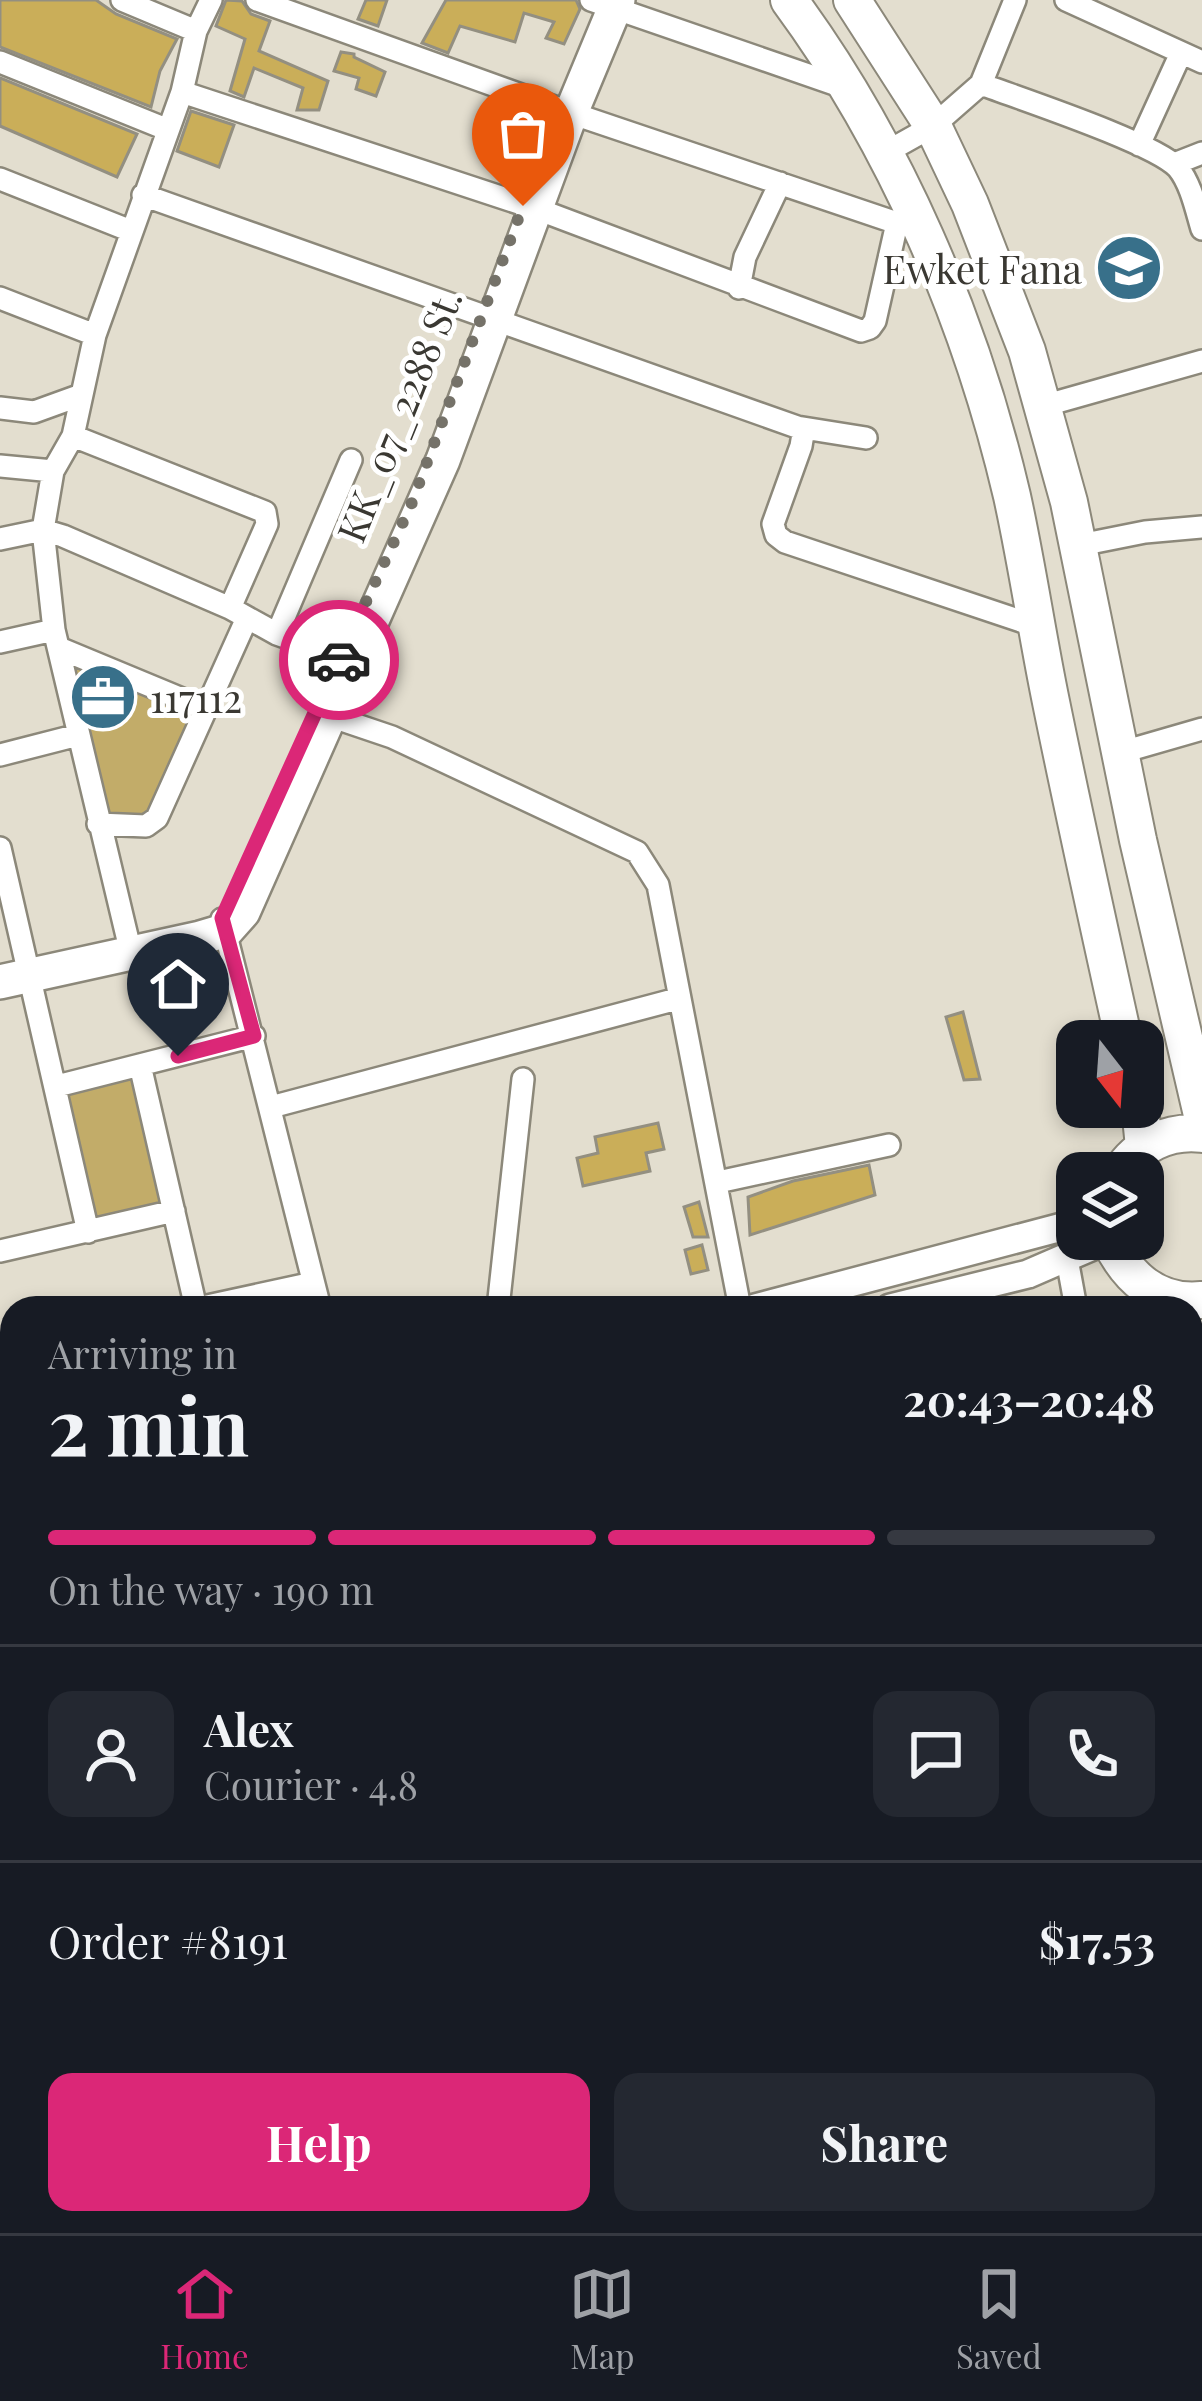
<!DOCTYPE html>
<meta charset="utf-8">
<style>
body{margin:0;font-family:"Playfair Display",serif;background:#242831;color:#f1f3f6;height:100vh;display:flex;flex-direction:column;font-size:45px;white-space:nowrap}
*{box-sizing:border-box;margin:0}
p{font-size:39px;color:#9ea1a6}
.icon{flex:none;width:66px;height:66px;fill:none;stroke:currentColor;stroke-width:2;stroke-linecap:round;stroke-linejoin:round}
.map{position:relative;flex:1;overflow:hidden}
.details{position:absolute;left:0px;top:1296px;width:1203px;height:939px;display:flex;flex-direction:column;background:#171b24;border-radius:36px 36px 0 0;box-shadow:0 6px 18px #0003}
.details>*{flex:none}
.needle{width:78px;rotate:163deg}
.tools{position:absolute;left:1056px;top:1020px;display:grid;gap:24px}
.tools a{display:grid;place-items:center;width:108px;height:108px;border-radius:24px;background:#171b24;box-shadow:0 6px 18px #0003;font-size:60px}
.pin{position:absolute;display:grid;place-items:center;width:102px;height:102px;color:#fff;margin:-123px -51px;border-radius:50% 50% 50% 0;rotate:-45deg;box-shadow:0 0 12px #0007}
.pin .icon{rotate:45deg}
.courier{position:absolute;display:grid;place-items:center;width:120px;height:120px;margin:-60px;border:9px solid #db2777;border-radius:50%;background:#fff;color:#222;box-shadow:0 3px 15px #0007}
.overview em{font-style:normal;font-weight:700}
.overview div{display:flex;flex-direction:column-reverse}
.overview{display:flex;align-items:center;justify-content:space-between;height:204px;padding:0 48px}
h1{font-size:78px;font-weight:700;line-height:90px}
.bar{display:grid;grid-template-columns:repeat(4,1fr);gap:18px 12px;align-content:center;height:144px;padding:0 48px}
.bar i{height:15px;border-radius:9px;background:#363941}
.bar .on{background:#db2777}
.bar p{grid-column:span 4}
.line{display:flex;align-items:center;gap:30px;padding:0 48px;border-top:3px solid #363941}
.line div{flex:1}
.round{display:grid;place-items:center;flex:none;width:126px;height:126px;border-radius:24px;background:#242831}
.primary-button{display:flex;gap:24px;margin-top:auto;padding:24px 48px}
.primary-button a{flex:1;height:138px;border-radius:24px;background:#db2777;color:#fff;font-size:48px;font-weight:700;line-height:138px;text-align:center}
.primary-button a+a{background:#242831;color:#f1f3f6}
.tab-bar{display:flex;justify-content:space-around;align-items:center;height:168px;border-top:3px solid #363941;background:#171b24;font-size:33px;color:#9ea1a6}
.tab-bar a{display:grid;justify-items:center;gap:6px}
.tab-bar .on{color:#db2777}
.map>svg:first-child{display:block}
</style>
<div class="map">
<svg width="1202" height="2233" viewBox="0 0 1202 2233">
<rect width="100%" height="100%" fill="#e3decf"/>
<path fill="#c2ac69" d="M59 648 206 709 150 824H98Z
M140 1066 174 1211 88 1232 57 1086Z"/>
<path fill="#caae59" stroke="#938f81" stroke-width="3" d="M0 0H96L116 14 177 39 160 71 151 107 0 47Z
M226 0 242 1 251 14 270 21 259 51 328 81 319 110H297L303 88 254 68 244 97 230 91 245 39 216 26Z
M366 0H387L378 26 358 19Z
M446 0H576L580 9 564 44 546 38 554 22 524 13 515 42 460 26 448 53 422 43Z
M341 52 354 54V57L385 72 376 96 356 89 359 78 334 71Z
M0 78 137 134 117 177 0 126Z
M191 111 234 125 219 167 177 151Z
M963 1012 980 1079 964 1080 946 1017Z
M658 1123 664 1149 646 1153 650 1171 583 1186 577 1158 598 1153 595 1137Z
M869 1165 875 1195 750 1235 748 1197 793 1181Z
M699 1202 708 1237H693L684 1207Z
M702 1245 708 1270 691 1274 685 1250Z"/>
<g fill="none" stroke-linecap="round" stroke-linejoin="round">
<g stroke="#8c887a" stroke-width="26">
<path id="minor" d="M122 0 196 31
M257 0 571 113 897 223
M591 0 846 88
M1015 0 981 84C1021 99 1155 143 1178 168 1191 184 1196 209 1202 229
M1066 0 1202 62
M0 62 166 129
M182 92 537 209 861 331 870 328 875 321 897 223 911 207
M1139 145 1181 53
M883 154 933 126 981 84
M1174 164 1202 153
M0 179 131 231
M143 195 797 427 803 434 801 446 773 524 776 535 785 542 1036 626
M739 288 745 257 780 183
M0 298 95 335
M1043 406 1202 361
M0 408 34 412 81 395
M797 427 866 438
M73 436 265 512 267 524 230 608
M0 466 53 471
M0 539 43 530 63 536 230 608 277 634 352 661
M1075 546 1145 532 1202 527
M277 634 351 460
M0 642 54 630
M59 648 206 709
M321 713 392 737 637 852 658 885 740 1308
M1119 753 1202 729
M0 755 78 735
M98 824 146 826 157 818 247 618
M0 848 88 1232
M222 919 320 1308
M131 953 54 630 43 530 53 471 73 436 95 335 182 92 196 31 211 0
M140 1065 196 1308
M57 1086 254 1036
M271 1107 677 999
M718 1182 889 1145
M0 1251 174 1211
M1067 1259 1076 1308
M198 1308 313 1283
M498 1308 523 1079
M0 1358 12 1355
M0 1681 12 1677
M0 1724 12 1763
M1191 1769 1202 1817
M0 1832 12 1830
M1191 1902 1202 1899
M0 1939 12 1936
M1191 2008 1202 2005
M0 2071 12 2078
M0 2197 12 2203
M48 2223 66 2233
M139 2223 140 2233
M268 2223 286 2233
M475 2223 478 2233
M573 2223 575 2233
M679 2223 682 2233
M867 2223 869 2233
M1191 2223 1194 2233
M980 2231 1008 2223
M420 2233 426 2223
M699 2233 738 2223"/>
</g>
<g stroke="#8c887a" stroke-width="32">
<path id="tertiary" d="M755 1308 1077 1223
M890 1308 1028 1274 1109 1239
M0 1497 12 1494
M0 1525 12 1522"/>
</g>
<g stroke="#8c887a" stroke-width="38">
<path id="primary" d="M0 982 200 938 227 930 243 912 443 460 571 113 618 0"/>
</g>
<g stroke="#8c887a" stroke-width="40">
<path id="trunk" d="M789 0C896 145 971 321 1012 496 1027 564 1037 634 1051 702 1074 815 1099 928 1124 1041
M852 0 933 126 970 204 1027 351 1069 502 1138 840 1202 1115
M1140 1107 1144 1147
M1120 1173C1137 1145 1169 1130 1202 1134
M1109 1239C1127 1277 1156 1305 1202 1300
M1191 1347 1202 1388"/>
</g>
<use href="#minor" stroke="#fff" stroke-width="21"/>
<use href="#tertiary" stroke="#fff" stroke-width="27"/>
<use href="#primary" stroke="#fff" stroke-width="33"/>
<use href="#trunk" stroke="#fff" stroke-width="36"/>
</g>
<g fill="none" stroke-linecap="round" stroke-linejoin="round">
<path stroke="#757269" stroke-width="12" stroke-dasharray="0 21.6" d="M339 660 411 505 523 206"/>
<path stroke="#db2777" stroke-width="15" d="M178 1056 254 1036 222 918 339 660"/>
</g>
<defs>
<g id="school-disc" transform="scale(3.45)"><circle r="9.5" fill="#38708a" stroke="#fff"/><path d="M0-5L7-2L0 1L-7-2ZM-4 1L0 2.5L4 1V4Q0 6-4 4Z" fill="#fff"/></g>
<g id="office-disc" transform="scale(3.45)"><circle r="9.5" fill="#38708a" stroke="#fff"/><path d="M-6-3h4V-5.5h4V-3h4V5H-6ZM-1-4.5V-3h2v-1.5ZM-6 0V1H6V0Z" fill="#fff"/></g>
</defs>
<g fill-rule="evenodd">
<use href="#school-disc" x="1129" y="268"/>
<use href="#office-disc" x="103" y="697"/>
</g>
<g text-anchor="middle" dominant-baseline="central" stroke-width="10" stroke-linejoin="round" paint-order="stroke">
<g font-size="39" fill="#3a3832" stroke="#fff" text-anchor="end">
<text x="1082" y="268">Ewket Fana</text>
<text x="150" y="697" text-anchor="start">117112</text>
</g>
<g font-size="39" fill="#3a3832" stroke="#fff">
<text transform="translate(398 415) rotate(-68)">KK_07_2288 St.</text>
</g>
</g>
</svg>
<div class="tools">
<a><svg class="needle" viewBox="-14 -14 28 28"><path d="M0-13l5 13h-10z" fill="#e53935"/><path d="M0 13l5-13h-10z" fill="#9ea1a6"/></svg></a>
<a><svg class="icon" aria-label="layers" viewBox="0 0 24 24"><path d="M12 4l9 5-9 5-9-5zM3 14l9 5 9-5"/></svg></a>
</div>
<div class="pin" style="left:523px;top:206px;background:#ea580c"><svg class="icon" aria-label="bag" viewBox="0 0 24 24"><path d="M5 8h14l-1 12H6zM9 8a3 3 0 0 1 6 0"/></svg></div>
<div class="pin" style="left:178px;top:1056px;background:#1f2937"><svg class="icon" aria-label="home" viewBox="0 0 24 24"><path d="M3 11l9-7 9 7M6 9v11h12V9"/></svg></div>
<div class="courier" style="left:339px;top:660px"><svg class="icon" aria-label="car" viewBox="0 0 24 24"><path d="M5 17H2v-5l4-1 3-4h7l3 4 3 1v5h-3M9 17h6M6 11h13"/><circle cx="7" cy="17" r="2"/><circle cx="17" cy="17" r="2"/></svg></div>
<section class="details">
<div class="overview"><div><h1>2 min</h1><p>Arriving in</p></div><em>20:43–20:48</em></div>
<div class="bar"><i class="on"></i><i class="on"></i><i class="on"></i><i></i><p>On the way · 190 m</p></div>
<div class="line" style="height:216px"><a class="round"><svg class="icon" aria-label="person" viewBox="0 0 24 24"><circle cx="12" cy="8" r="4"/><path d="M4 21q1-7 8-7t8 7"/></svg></a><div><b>Alex</b><p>Courier · 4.8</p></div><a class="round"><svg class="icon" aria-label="chat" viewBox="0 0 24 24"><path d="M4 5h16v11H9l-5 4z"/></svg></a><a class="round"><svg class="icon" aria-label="phone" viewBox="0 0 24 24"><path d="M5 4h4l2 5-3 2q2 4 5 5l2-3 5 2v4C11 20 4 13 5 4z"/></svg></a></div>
<div class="line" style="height:156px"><div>Order #8191</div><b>$17.53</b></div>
<div class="primary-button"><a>Help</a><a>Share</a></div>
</section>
</div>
<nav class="tab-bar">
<a class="on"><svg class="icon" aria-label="home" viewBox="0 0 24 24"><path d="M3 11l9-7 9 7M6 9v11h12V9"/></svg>Home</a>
<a><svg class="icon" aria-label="map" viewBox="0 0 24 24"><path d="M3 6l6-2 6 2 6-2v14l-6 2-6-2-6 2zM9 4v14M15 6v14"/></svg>Map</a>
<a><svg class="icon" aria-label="saved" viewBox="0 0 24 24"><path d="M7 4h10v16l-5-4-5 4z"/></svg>Saved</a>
</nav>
